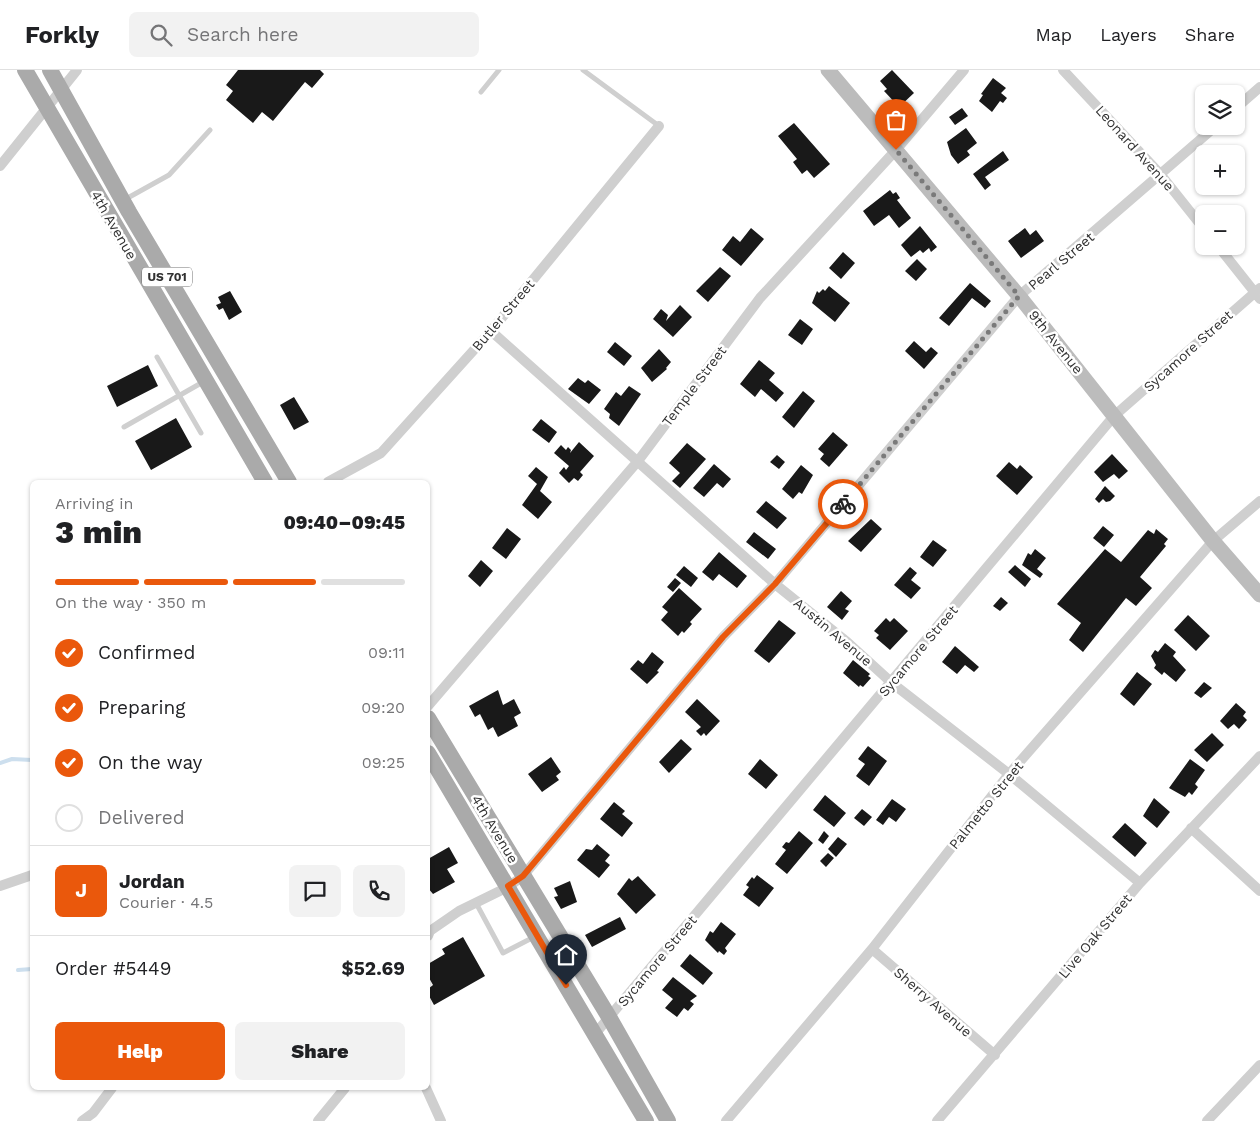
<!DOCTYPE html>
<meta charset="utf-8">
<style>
body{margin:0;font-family:"Work Sans",sans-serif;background:#f2f2f2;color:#202124;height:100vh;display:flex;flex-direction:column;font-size:19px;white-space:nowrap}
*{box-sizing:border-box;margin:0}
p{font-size:16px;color:#757577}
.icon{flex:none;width:28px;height:28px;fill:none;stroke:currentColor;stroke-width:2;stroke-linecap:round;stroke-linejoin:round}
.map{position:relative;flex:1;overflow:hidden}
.details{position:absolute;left:30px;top:410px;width:400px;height:610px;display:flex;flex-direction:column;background:#fff;border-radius:8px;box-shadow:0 1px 4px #0004}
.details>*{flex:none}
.fabs{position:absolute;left:1195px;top:15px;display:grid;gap:10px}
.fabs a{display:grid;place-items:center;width:50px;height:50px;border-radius:8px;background:#fff;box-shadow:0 1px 4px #0004;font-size:25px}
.pin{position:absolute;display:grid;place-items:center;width:42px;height:42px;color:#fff;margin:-51px -21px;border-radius:50% 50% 50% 0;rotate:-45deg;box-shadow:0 0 5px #0007}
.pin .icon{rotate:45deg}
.courier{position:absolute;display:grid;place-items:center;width:50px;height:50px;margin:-25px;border:4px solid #ea580c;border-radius:50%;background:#fff;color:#222;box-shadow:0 1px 6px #0007}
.headline em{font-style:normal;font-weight:800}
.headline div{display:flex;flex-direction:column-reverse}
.headline{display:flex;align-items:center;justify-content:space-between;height:85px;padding:0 25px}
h1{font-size:32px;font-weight:800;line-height:38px}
.bar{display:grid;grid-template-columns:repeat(4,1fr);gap:8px 5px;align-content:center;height:60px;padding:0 25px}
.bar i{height:6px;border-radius:4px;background:#e0e0e0}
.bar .selected{background:#ea580c}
.bar p{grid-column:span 4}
.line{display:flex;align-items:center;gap:12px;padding:0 25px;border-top:1px solid #e0e0e0}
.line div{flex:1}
.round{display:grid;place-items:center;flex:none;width:52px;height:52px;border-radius:8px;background:#f2f2f2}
ol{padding:0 25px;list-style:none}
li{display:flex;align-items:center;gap:15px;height:55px}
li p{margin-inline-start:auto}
li .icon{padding:5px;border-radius:50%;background:#ea580c;color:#fff;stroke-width:4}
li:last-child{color:#757577}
li i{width:28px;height:28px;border:2px solid #e0e0e0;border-radius:50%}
.cta{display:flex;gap:10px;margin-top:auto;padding:10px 25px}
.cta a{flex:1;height:58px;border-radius:8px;background:#ea580c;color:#fff;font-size:20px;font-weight:800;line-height:58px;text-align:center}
.cta a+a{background:#f2f2f2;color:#202124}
header{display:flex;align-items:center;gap:30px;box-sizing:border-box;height:70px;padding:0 25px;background:#fff;border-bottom:1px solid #e0e0e0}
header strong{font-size:24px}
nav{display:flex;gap:28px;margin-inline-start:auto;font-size:18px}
.search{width:350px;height:45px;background:#f2f2f2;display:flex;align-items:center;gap:12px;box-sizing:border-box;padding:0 18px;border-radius:8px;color:#757577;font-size:19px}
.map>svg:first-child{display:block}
</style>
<header>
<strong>Forkly</strong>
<div class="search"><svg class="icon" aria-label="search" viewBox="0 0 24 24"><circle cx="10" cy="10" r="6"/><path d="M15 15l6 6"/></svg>Search here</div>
<nav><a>Map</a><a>Layers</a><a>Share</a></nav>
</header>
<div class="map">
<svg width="1260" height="1051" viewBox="0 0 1260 1051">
<rect width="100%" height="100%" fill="#fff"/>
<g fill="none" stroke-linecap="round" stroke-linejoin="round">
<path stroke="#cddfee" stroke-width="4" d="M0 693 12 689 32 690
M18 900 32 899"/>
</g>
<path fill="#191919" d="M238 0H320L324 4 312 18 305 12 273 51 262 42 253 53 226 30 233 21 226 15Z
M892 0 914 23 899 37 884 21 887 19 880 11Z
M993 8 1006 18 1001 23 1007 28 1003 33 1000 31 992 42 979 31 983 25 981 24Z
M962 38 968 46 955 55 949 47Z
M794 53 830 94 814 108 807 100 802 104 793 92 797 89 778 66Z
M966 58 977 73 967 81 970 85 958 94 951 85 947 72Z
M1003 81 1009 90 985 107 991 115 985 120 973 104Z
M890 120 893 124 896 122 900 128 897 130 911 148 899 158 889 145 874 156 863 141Z
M920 156 937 177 931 182 929 178 923 183 920 180 911 187 901 175Z
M751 158 764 169 741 196 722 180 733 166 740 172Z
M1025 158 1030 165 1036 160 1044 171 1021 188 1008 171Z
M843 182 855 193 841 209 829 198Z
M917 189 927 199 916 211 905 201Z
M720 197 731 206 708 232 696 221Z
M970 213 991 231 985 238 972 228 949 256 939 248Z
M829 216 850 233 835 252 812 233 817 221 819 223 823 219 825 221Z
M230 221 242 242 229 250 223 238 219 240 216 235 221 233 218 227Z
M680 235 692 247 673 267 653 249 661 239 668 245 666 251Z
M800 249 813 259 802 275 788 265Z
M914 271 926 282 931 277 938 283 924 299 905 281Z
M615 272 632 286 624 296 607 282Z
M659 279 671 292 666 298 667 299 652 312 641 298Z
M759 290 775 303 769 310 784 323 776 332 761 319 755 327 740 314Z
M148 295 158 316 117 337 107 316Z
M578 308 585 313 588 310 601 320 589 334 568 319Z
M629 316 641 324 619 356 609 348 610 344 604 339 616 322 621 326Z
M803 321 815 331 794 358 782 347Z
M294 327 309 352 294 360 280 335Z
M176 348 192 377 151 400 135 371Z
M541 349 557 362 549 373 532 360Z
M833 362 848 375 829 397 820 389 824 384 818 379Z
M579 372 594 386 580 402 583 405 578 411 574 408 569 413 559 403 564 397 566 400 569 396 554 383 561 375 566 380 568 377 571 380 570 383Z
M687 373 706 389 680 418 672 411 680 403 669 393Z
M1112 384 1128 401 1119 409 1114 404 1103 412 1094 402Z
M777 385 785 392 779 399 770 392Z
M1009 392 1017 399 1020 395 1033 407 1017 425 996 406Z
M714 394 731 409 723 418 717 413 704 427 693 418Z
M801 395 813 405 802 424 799 422 793 429 782 419Z
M536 397 548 407 540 421 552 432 538 449 522 435 537 414 528 406Z
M1105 416 1115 426 1110 431 1106 432 1103 429 1099 433 1095 429Z
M766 431 787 448 777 459 756 442Z
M871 449 882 459 861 482 848 471Z
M1103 456 1114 465 1104 477 1093 468Z
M507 458 521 469 506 489 492 478Z
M1156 459 1168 469 1164 474 1166 476 1140 507 1152 518 1136 536 1126 528 1083 582 1069 570 1081 553 1057 534 1105 479 1121 492 1148 460 1154 464Z
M754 462 776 479 768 489 746 472Z
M933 470 947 480 933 497 920 487Z
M1035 479 1046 488 1037 499 1043 504 1040 508 1022 495 1028 483 1031 485Z
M719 482 747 506 737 518 719 504 713 511 702 502Z
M481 490 493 501 480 517 468 506Z
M1015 495 1031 509 1025 517 1008 502Z
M684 496 698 508 691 517 676 505Z
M910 497 917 503 911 510 921 518 911 529 894 515Z
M675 508 681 513 673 522 667 517Z
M679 518 702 539 690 552 692 554 684 563 682 561 678 566 661 550 668 542 662 537Z
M841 521 852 531 845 539 849 541 842 550 827 537Z
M1001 527 1008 533 1000 541 993 536Z
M1188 545 1210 566 1196 581 1174 560Z
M886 548 890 552 894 548 908 561 890 580 876 568 879 565 874 561Z
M779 550 796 563 769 593 754 581Z
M1165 573 1176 582 1173 586 1186 600 1176 612 1164 602 1162 605 1154 598 1156 595 1151 586 1155 580 1158 582Z
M955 576 979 597 974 602 965 595 957 604 942 592Z
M652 582 664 592 657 601 659 602 647 614 630 599 638 590 643 594Z
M853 590 870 604 868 606 871 608 863 617 860 615 859 617 843 603Z
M1137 602 1152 614 1134 636 1120 624Z
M1204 612 1212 618 1201 628 1194 623Z
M498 620 503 635 514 629 521 643 514 647 518 656 498 667 493 657 488 660 480 644 475 647 469 636Z
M697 629 720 651 706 666 704 663 701 666 696 661 701 657 685 642Z
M1236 633 1246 642 1243 646 1247 650 1239 659 1234 654 1228 659 1220 651Z
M1212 663 1224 675 1207 692 1194 680Z
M681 669 692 679 669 703 659 692Z
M868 676 887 691 869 716 856 706 865 694 858 689Z
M551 687 561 702 556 706 559 710 542 722 528 704Z
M760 689 778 705 766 719 748 704Z
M1190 689 1205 700 1195 714 1198 717 1192 725 1189 722 1185 727 1169 718Z
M825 725 846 743 834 757 813 740Z
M1154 728 1170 742 1157 758 1143 746Z
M892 729 906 739 896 752 889 747 883 755 876 750Z
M614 732 625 741 622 744 633 753 622 767 600 749Z
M862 739 872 747 864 756 854 748Z
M1125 753 1147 773 1135 787 1112 767Z
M799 761 813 773 787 804 775 794 786 780 782 777 786 772 789 773Z
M824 761 829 766 823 774 818 770Z
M838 767 847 774 836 787 828 779Z
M597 774 610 785 605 791 610 795 599 808 577 790 586 779 592 780Z
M449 777 458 793 447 799 455 812 433 824 428 818V789Z
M828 783 834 788 826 797 820 791Z
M757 805 774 818 759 837 743 825 749 817 746 815 752 807 754 809Z
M638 806 656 825 636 844 617 824 629 808 632 811Z
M570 811 577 832 561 839 554 827 558 826 554 818Z
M620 847 626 859 592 877 585 865Z
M721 852 736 864 725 878 727 881 724 885 719 881 718 883 705 870 710 861 713 863Z
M463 867 485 906 434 935 428 924V919L433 915 428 906V894L445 884 442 879Z
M690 884 713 903 703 915 680 896Z
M673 907 697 926 690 931 694 934 688 941 684 938 677 947 665 938 673 929 662 920Z"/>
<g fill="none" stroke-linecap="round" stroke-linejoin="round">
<path stroke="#cfcfcf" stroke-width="5" d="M583 0 659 56
M481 22 499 0
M124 130 169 105 210 60
M157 287 201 363
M124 357 203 312
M476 833 503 883 534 867"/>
<path stroke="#cfcfcf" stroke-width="10" d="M1063 0 1161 105 1204 159
M1236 38 1260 17
M0 96 77 0
M1218 176 1260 229
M491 261 775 514 847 572 892 613 1009 704 1140 813
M328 412 381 383 491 261 659 56
M428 636 638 391 760 228 896 80 964 0
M1191 758 1260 821
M0 816 32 805
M428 866 430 861 459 841 508 817 523 806 723 567 775 514 1019 226 1216 56
M872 879 995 985
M595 964 1114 346 1260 218
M426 1018 441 1051
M82 1051 93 1043 112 1018
M318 1051 345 1018
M726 1051 872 879 1009 704 1213 471 1260 431
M937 1051 1140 813 1260 686
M1207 1051 1260 995"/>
<path stroke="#bcbcbc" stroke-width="15" d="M828 0 1019 226 1213 471 1260 525"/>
<path stroke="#aaa" stroke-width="16" d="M25 0 265 412
M50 0 129 142 289 412
M428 648 609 947 668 1051
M428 683 646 1051"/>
</g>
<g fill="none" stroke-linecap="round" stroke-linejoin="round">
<path stroke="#7a7a7a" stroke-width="5" stroke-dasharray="0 9" d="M843 434 1019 226 896 80"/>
<path stroke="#ea580c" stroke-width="6" d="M566 915 508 816 523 806 723 567 775 514 843 434"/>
</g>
<g text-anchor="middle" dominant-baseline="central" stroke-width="5" stroke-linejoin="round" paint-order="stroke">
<rect fill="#fff" stroke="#707070" stroke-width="1" x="142" y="197.5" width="50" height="19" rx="4"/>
<g font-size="12" font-weight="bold" fill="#323232">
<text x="167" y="207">US 701</text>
</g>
<g font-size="14" fill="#323232" stroke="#fff">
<text transform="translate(1135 78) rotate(48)">Leonard Avenue</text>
<text transform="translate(114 155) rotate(60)">4th Avenue</text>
<text transform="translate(1061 191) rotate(-40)">Pearl Street</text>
<text transform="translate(503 245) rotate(-50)">Butler Street</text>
<text transform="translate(1056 272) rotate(51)">9th Avenue</text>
<text transform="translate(1188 281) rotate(-42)">Sycamore Street</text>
<text transform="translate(694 316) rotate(-53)">Temple Street</text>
<text transform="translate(833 562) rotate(40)">Austin Avenue</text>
<text transform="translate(918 581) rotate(-50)">Sycamore Street</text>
<text transform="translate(986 735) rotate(-51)">Palmetto Street</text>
<text transform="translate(495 759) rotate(59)">4th Avenue</text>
<text transform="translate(1095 866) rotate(-50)">Live Oak Street</text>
<text transform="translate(657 891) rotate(-50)">Sycamore Street</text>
<text transform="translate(933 932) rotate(41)">Sherry Avenue</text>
</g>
</g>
</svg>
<div class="fabs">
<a><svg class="icon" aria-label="layers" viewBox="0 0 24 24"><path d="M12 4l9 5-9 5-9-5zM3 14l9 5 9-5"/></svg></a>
<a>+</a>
<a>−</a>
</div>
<div class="pin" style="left:896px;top:80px;background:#ea580c"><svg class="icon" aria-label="bag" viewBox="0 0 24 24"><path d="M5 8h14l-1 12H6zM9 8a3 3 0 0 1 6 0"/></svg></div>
<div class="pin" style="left:566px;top:915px;background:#1f2937"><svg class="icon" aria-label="home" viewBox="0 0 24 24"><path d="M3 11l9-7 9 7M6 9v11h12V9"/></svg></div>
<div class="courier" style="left:843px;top:434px"><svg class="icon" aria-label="bike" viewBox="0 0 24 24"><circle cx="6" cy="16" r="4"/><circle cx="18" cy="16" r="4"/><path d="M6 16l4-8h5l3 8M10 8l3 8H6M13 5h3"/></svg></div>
<section class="details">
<div class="headline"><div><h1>3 min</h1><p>Arriving in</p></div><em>09:40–09:45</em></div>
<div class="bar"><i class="selected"></i><i class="selected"></i><i class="selected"></i><i></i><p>On the way · 350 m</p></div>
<ol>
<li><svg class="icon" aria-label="check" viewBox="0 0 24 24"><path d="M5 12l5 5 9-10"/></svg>Confirmed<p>09:11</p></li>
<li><svg class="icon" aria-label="check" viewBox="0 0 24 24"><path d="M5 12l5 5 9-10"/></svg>Preparing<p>09:20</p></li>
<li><svg class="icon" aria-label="check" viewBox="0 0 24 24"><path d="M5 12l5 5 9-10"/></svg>On the way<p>09:25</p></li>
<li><i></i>Delivered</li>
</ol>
<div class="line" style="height:90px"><b class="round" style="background:#ea580c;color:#fff">J</b><div><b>Jordan</b><p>Courier · 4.5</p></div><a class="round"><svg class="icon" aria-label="chat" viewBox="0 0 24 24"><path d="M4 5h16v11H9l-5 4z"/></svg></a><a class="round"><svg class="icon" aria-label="phone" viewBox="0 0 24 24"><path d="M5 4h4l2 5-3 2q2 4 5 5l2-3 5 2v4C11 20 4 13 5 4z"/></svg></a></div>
<div class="line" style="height:65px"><div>Order #5449</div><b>$52.69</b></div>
<div class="cta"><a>Help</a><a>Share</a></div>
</section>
</div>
